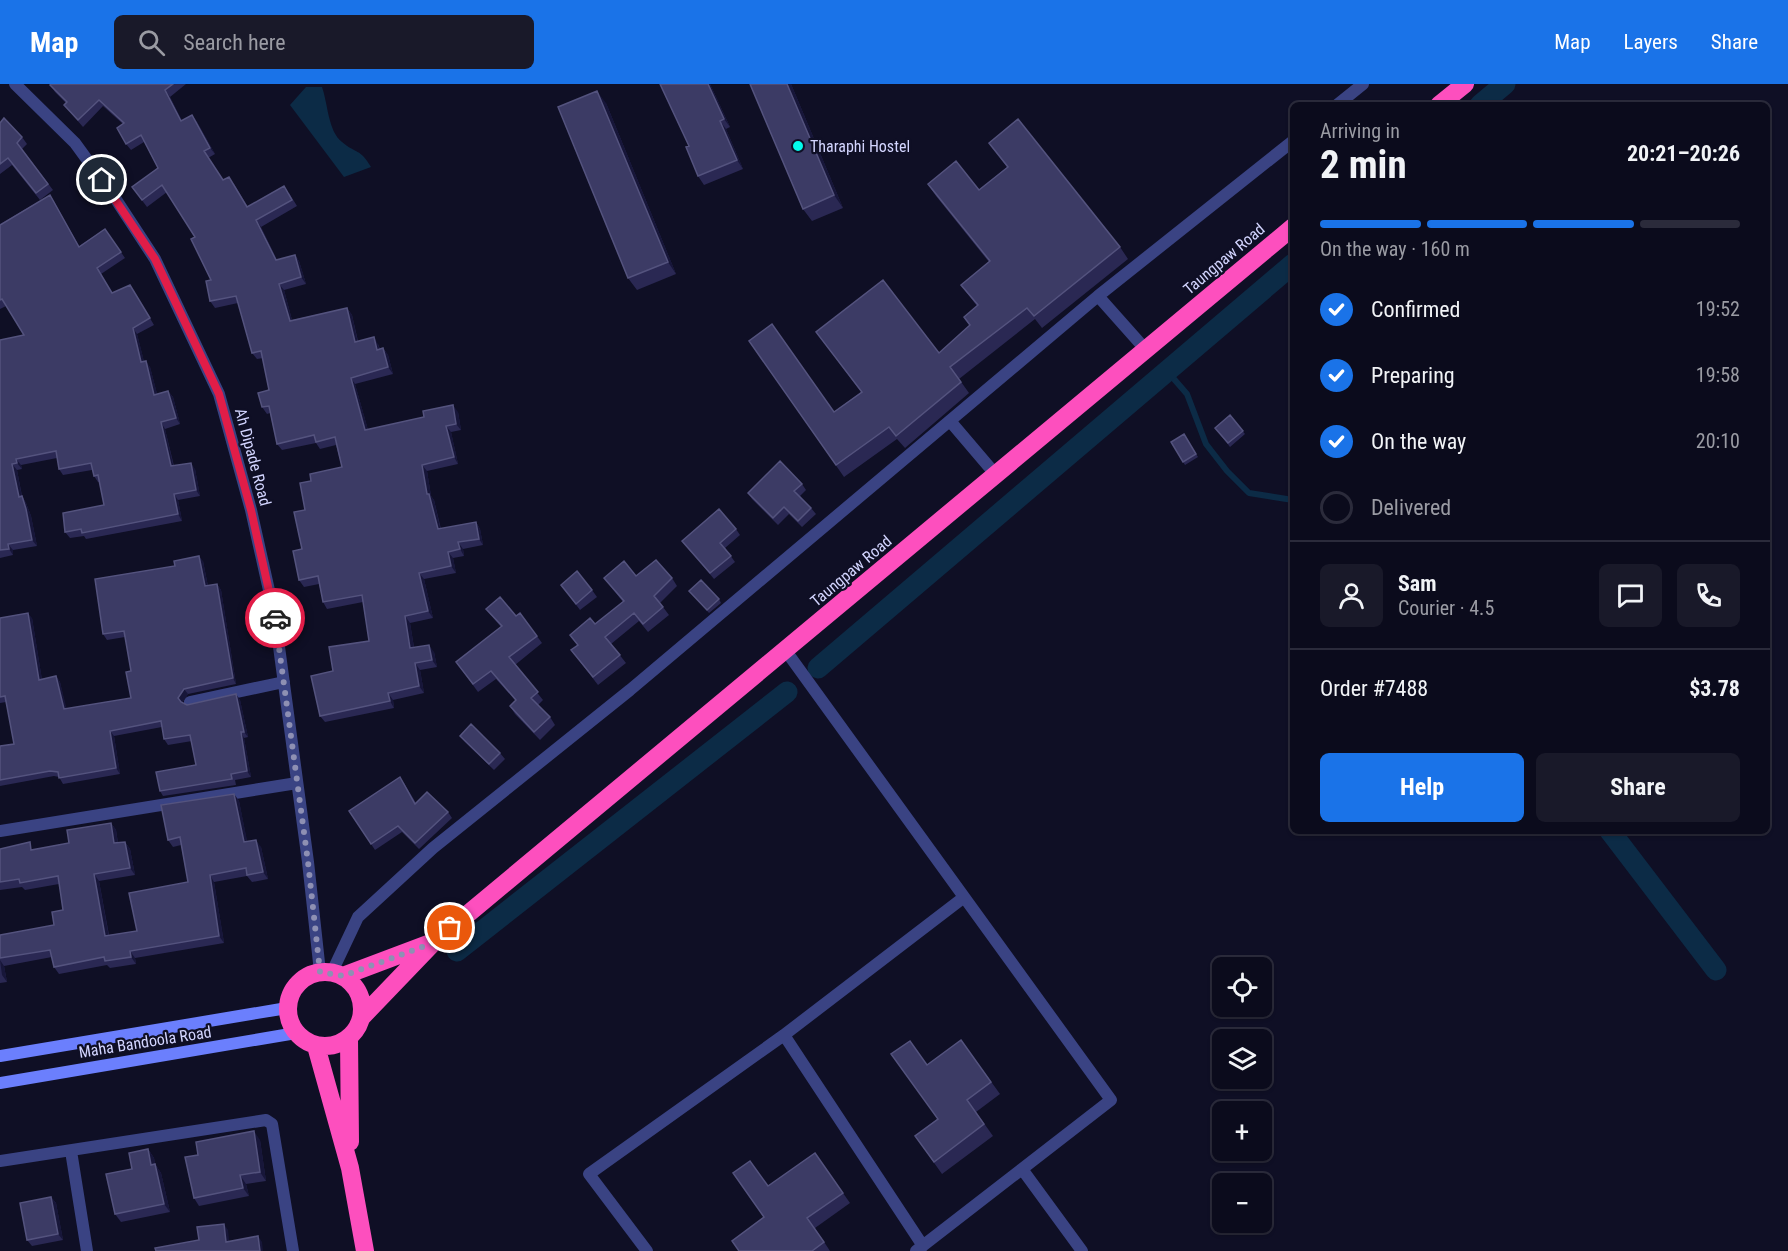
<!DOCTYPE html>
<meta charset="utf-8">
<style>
body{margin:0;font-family:"Roboto Condensed",sans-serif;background:#191929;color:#f1f3f6;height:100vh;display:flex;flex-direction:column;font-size:22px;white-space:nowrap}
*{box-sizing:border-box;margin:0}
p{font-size:20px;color:#9a9ba3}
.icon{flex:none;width:33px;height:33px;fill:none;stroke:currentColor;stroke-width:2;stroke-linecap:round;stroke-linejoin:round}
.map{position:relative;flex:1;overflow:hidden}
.side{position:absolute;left:1290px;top:18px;width:480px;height:732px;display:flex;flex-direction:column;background:#0b0b1c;border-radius:9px;box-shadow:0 2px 4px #0004,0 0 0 2px #2b2b3b}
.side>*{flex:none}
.tools{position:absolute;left:1212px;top:873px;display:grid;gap:12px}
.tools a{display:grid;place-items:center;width:60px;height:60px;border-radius:9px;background:#0b0b1c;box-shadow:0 2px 4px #0004,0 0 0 2px #2b2b3b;font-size:30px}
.pin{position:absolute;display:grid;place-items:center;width:51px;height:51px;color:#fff;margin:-26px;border:3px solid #fff;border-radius:50%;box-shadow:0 2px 6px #0007}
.courier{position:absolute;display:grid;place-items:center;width:60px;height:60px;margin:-30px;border:4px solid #e11d48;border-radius:50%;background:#fff;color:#222;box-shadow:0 2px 8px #0007}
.summary em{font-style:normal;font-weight:700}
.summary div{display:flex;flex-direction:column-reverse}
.summary{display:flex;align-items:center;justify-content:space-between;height:102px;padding:0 30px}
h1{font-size:39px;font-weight:700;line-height:45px}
.bar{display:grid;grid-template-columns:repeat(4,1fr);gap:9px 6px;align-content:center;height:72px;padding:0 30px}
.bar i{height:8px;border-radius:4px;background:#2b2b3b}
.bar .current{background:#1a73e8}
.bar p{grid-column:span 4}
.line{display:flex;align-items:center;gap:15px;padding:0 30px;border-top:2px solid #2b2b3b}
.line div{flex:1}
.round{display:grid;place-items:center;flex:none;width:63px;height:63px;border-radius:9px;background:#191929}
ol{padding:0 30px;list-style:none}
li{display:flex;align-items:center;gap:18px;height:66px}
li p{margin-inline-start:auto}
li .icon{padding:6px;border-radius:50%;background:#1a73e8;color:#fff;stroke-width:4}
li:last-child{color:#9a9ba3}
li i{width:33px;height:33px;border:3px solid #2b2b3b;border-radius:50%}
.cta{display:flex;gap:12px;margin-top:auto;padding:12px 30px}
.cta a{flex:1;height:69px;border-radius:9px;background:#1a73e8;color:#fff;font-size:24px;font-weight:700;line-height:69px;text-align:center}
.cta a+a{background:#191929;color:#f1f3f6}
header{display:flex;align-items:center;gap:36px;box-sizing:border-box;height:84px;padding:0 30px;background:#1a73e8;color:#fff}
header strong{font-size:28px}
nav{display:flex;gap:33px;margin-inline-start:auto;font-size:21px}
.search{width:420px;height:54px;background:#191929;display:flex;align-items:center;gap:15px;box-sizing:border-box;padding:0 21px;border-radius:9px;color:#9a9ba3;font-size:22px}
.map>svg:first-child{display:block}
</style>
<header>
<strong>Map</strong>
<div class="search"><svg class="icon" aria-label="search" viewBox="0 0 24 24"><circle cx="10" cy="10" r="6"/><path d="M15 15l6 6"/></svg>Search here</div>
<nav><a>Map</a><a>Layers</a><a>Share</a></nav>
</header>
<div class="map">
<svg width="1788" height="1167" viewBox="0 0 1788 1167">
<rect width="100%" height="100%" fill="#0f0f25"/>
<path fill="#0c2b46" d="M306 3H322C328 20 328 47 342 58 356 70 360 64 371 83L344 93 290 21Z"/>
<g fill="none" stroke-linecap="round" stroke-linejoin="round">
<path stroke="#0c2b46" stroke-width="6" d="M1167 287 1187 310 1206 360 1227 387 1249 409 1293 416"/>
<path stroke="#0c2b46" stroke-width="21" d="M1480 21 1505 0
M818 584 1293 180
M1610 747 1716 886
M457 867 787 608"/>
<path stroke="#3a4383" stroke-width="12" d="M15 0 75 59 115 114 155 175 219 310 251 426 275 533 308 778 320 888
M1337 21 1363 0
M1098 212 1146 266
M950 337 996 391
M786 567 1111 1016 916 1167
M190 618 284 598
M0 747 297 699
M332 888 358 833 433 764 630 606 1098 212 1293 57
M784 951 923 1162
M71 1067 87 1167
M0 1077 266 1036 272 1040 293 1167
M1022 1085 1082 1167
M647 1167 589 1090 784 951 963 814"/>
<path stroke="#6b7ffd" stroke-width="12" d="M0 972 287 924
M0 999 296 949"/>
<path stroke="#fd4fbe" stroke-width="18" d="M1439 21 1465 0
M288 925a37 37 0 1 1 74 0a37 37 0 1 1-74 0Z
M343 892 428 860
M361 934 433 859 1293 143
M349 954 350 1058
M316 962 350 1084 365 1167"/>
</g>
<path fill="#2a2853" d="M51 0H186L170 13 182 37 192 31 197 38 215 70 208 74 223 96 234 100 248 123 289 109 297 122 261 143 277 176 295 171 299 177 306 200 284 206 292 236 347 224 352 231 358 257 378 260 380 265 383 264 388 271 393 290 355 300 368 346 458 328 461 346 451 348 458 380 427 387 431 412 434 416 441 445 476 438 480 445 483 461 463 465 464 472 453 474 456 489 424 495 433 534 410 539 414 563 434 568 437 583 420 586 424 609 393 616 394 624 325 638 320 632 333 587 369 557 363 518 327 525 323 518 319 500 304 503 299 496 305 426 311 397 342 383 336 361 320 365 316 359 282 366 277 360 270 329 267 330 262 323 269 306 263 274 257 275 252 269 238 219 215 224 210 217 211 196 195 153 167 108 147 123 132 103 158 84 144 58 131 66 126 60 123 40 103 22 83 43 69 27 64 21 66 19 55 8 50 1Z
M660 0H710L730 43 726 45 743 85 704 101 698 92 689 62Z
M750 0H791L843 124 812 137 803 125Z
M606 19 676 190 637 206 628 194Z
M0 39 22 53 27 60 22 65 53 106 40 116 12 81 0 90Z
M989 59 1120 163 1128 175 1042 244 1035 235 959 295 969 309 905 364 897 355 844 393 749 257 834 328 861 308 816 248 939 269 970 242 964 233 977 222 961 201 989 178 936 112 928 100 979 106 1007 83Z
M50 111 79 162 105 145 125 174 101 190 112 209 134 207 154 241 137 250 144 278 150 283 157 310 168 307 173 313 180 340 165 345 174 382 195 385 200 412 178 416 182 437 86 455 84 452 70 454 65 448 104 421 100 398H98L94 392 92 386 63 391 59 385 57 374 21 381 22 385 17 386 22 412 26 419 31 432 37 462 13 466V471L0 474V256L24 251 6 222 0 225V140Z
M1230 331 1245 350 1230 363 1215 344Z
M1184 350 1198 373 1185 381 1171 358Z
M802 400 806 406 800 412 811 424 816 430 802 443 789 430 778 441 752 415 748 409Z
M736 445 740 451 725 464 735 478 714 495 682 457Z
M203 477 208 502 217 500 221 506 236 600 188 610 182 619 187 621 236 610 240 616 248 653 244 654 251 693 235 696 236 701 163 712 160 707 196 681 192 657 168 661 164 655 162 643 114 652 120 690 63 700 59 693 54 692 0 702V662L14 660 6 618 0 619V534H32L42 596 56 592 60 598 66 625 131 614V587L125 553 107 556 103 550Z
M636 492 672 494 677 502 660 519 669 531 648 548 639 537 611 560 626 579 598 601 571 566 578 561 570 551 595 540 623 518 604 494Z
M561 501 592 506 597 513 580 526Z
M689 507 719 515 721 519 709 529Z
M486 525 516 532 520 529 542 559 515 581 543 616 538 621 550 633 555 641 540 656 515 630 510 622 516 617 496 595 478 608 456 578 501 543Z
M460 652 500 669 505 675 494 686 465 658Z
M404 699 416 719 448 728 452 734 419 765 402 748 375 766 349 727Z
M234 710 239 717 247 758 261 763 268 795 252 798 247 792 214 798 224 859 135 874 136 880 110 884 107 881 59 890 54 883 52 873 4 882 7 898 0 899V851L54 841 63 826 59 800 25 806 22 803 0 806V765H35L69 759 111 739 116 746 118 759 125 758 130 765 135 791 99 797 109 851 137 847 188 798 181 761 173 763 168 756Z
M961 956 1000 1010 976 1028 993 1052 942 1090 915 1052 937 1035 927 981Z
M260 1056 266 1097 246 1100 249 1112 199 1122 194 1114Z
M148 1065 154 1074 155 1080 161 1089 170 1128 121 1138 115 1130 132 1085Z
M815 1069 850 1119 815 1144 830 1167H739L764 1133 768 1102Z
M51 1113 56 1119 63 1156 32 1162 27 1156Z"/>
<path fill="#171639" d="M708 0H710L730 43 724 35Z
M787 0H791L843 124 834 111Z
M165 6 170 13 186 44 181 37Z
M597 7 606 19 676 190 668 178Z
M192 31 197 38 215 70 210 64Z
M720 37 726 45 743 85 737 76Z
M50 111 54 117 83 169 79 163Z
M256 136 261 143 280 183 276 176Z
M295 171 299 177 306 200 301 193Z
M279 200 284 206 294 244 290 237Z
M347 224 352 231 359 264 355 258Z
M133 244 137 250 146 285 141 278Z
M374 253 378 260 381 272 377 266Z
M383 264 388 271 393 290 388 283Z
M146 277 150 283 159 317 154 311Z
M351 294 355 300 370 353 365 346Z
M168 307 173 313 180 340 176 334Z
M453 321 458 328 461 346 456 340Z
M161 338 165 345 175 389 171 382Z
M446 342 451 348 458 380 454 373Z
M16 375 21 381 22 385 17 379Z
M191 379 195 385 200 412 196 406Z
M12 380 17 386 23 419 19 413Z
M422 381 427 387 431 412 434 416 442 452 438 445 427 410Z
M174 410 178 416 182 437 178 430Z
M22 412 26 419 31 432 37 462 32 456Z
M476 438 480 445 483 461 479 455Z
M458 458 463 465 464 472 460 465Z
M8 460 13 466V471L9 465Z
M448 468 453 474 456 489 451 482Z
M199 472 203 477 209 508 205 502Z
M419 489 424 495 433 534 428 527Z
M217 500 221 506 236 600 233 594Z
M28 529 32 534 43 602 39 596Z
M405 532 410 539 415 570 410 564Z
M429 561 434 568 437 583 432 576Z
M415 579 420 586 424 609 419 602Z
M56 592 60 598 68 630 64 625Z
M184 605 188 610 182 619 184 624 178 614Z
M388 609 393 616 394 624 390 617Z
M236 610 240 616 248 653 244 648Z
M110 647 114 652 120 690 116 684Z
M241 648 244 654 251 693 247 687Z
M234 710 239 717 249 766 244 758Z
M111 739 116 746 119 767 114 759Z
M256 756 261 763 268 795 263 788Z
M125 758 130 765 135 791 130 784Z
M94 790 99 797 110 859 105 852Z
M210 791 214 798 224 859 219 852Z
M130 867 135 874 136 880 131 873Z
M0 876 4 882 7 898 2 891Z
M254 1047 260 1056 266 1097 260 1088Z
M148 1065 154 1074 157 1090 151 1081Z
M155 1080 161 1089 170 1128 164 1120Z
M240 1091 246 1100 249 1112 243 1104Z
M51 1113 56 1119 63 1156 58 1150Z
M224 1140 228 1146 230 1164 226 1158Z
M258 1152 262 1158 263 1167H260Z"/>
<path fill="#3c3b65" stroke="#54537e" stroke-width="1.5" d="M51 0H173L165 6 181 37 192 31 210 64 204 67 223 96 229 93 247 123 284 102 292 116 256 136 276 176 295 171 301 193 279 200 290 237 347 224 355 258 374 253 377 266 383 264 388 283 351 294 365 346 424 333 423 327 453 321 456 340 446 342 454 373 422 381 427 410H429L438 445 476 438 479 455 458 458 460 465 448 468 451 482 419 489 428 527 405 532 410 564 429 561 432 576 415 579 419 602 388 609 390 617 320 632 311 592 333 587 329 563 369 557 362 511 323 518 318 492 299 496 293 467 302 465 294 428 305 426 300 399 311 397 310 390 342 383 335 353 316 358 314 351 277 360 269 322 262 323 258 309 269 306 261 267 252 269 236 212 210 217 206 197 211 196 191 155 195 153 162 101 142 116 132 103 158 84 141 51 126 60 117 44 124 39 99 16 78 36 64 21 67 18 50 1Z
M660 0H708L724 35 720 37 737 76 698 92 686 63 689 62Z
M750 0H787L834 111 803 125Z
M597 7 668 178 628 194 558 23Z
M4 34 22 53 17 59 48 100 36 109 8 74 0 80V39Z
M1018 35 1120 163 1034 232 1027 224 950 283 961 298 896 352 889 343 836 381 749 257 772 240 834 328 862 308 816 248 883 196 939 269 970 241 964 233 978 221 961 201 990 177 928 100 956 77 979 106 1008 83 989 59Z
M50 111 79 163 105 145 121 168 97 184 112 209 130 201 150 234 133 244 141 278 146 277 154 311 168 307 176 334 161 338 171 382 191 379 196 406 174 410 178 430 82 449 81 445 65 448 63 429 104 421 98 391 94 392 91 379 59 385 56 367 16 375 17 379 12 380 19 413 22 412 26 425 32 456 8 460 9 465 0 466V256L24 251 2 215 0 216V141Z
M1230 331 1243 347 1228 359 1215 344Z
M1184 350 1196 370 1183 378 1171 358Z
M780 377 802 400 794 407 811 424 798 437 784 423 773 434 748 409Z
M719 425 736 445 720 459 731 472 710 489 682 457Z
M199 472 205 502 217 500 233 594 184 605 178 614 181 618 187 621 236 610 244 648H241L247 687 231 690 232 695 160 707 156 688 196 681 190 651 164 655 161 637 110 647 116 684 59 694 58 688 50 687 0 696V662L14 660 5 612 0 613V534L28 529 39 596 56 592 64 625 131 614 126 588 131 587 124 547 103 550 95 495 175 482 174 477Z
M656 476 672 494 654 512 663 523 643 540 634 529 605 553 620 571 593 593 571 566 578 561 570 551 590 534 595 540 624 517 604 494 624 477 636 492Z
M577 487 592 506 576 520 561 501Z
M701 496 719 515 707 526 689 507Z
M500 513 516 532 520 529 537 552 509 573 538 608 531 614 550 633 534 648 510 622 516 616 491 587 473 600 456 578 502 542 486 525Z
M471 640 500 669 489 680 460 652Z
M400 693 415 720 427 708 448 728 415 759 398 742 371 760 349 727Z
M234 710 244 758 256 756 263 788 247 791 246 784 210 791 219 852 130 867 131 873 105 877 104 873 54 883 50 866 0 874V851L54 841 52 828 63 826 58 792 20 799 19 795 0 798V765L30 758 31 766 69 759 67 746 111 739 114 759 125 758 130 784 94 790 105 852 137 847 129 809 188 798 180 753 168 756 161 721Z
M961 956 991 998 967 1016 984 1040 934 1078 915 1052 938 1035 891 970 910 957 927 981Z
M254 1047 260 1088 240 1091 243 1104 194 1114 185 1073 198 1071 196 1058Z
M148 1065 151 1081 155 1080 164 1120 115 1130 106 1090 132 1085 129 1069Z
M815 1069 843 1109 807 1134 824 1158 812 1167H739L732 1157 764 1133 733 1089 750 1077 768 1102Z
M51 1113 58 1150 27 1156 20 1119Z
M224 1140 226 1158 258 1152 260 1167H156L155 1164 199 1156 197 1143Z"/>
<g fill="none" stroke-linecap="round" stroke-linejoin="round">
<path stroke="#8e90b3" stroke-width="6" stroke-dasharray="0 10.8" d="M275 534 308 778 320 888 343 892 433 859 450 844"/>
<path stroke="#e11d48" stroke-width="8" d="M102 96 155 175 219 310 251 426 275 534"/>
</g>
<circle fill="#03fbec" stroke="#0f0f25" stroke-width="2" cx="798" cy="62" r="6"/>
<g text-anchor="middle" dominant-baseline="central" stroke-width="4.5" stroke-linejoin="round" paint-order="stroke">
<g font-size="16" fill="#d3d5ff" stroke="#0f0f25" text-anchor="start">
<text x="810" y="62">Tharaphi Hostel</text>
</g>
<g font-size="16" fill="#d3d5ff" stroke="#0f0f25">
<text transform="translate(1224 175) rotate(-40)">Taungpaw Road</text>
<text transform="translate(253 373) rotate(75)">Ah Dipade Road</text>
<text transform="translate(851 487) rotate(-40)">Taungpaw Road</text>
<text transform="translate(145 958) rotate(-9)">Maha Bandoola Road</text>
</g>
</g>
</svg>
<div class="tools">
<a><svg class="icon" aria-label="locate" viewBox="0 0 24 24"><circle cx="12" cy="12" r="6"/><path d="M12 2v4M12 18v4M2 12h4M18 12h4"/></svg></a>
<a><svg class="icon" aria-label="layers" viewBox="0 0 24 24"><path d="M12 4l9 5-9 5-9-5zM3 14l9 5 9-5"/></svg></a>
<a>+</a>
<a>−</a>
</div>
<div class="pin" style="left:450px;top:844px;background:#ea580c"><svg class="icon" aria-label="bag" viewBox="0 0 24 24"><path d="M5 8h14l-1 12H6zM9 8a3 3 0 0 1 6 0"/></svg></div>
<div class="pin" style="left:102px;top:96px;background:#1f2937"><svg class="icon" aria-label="home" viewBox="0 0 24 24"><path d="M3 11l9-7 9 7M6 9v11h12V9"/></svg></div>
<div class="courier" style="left:275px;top:534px"><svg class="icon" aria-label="car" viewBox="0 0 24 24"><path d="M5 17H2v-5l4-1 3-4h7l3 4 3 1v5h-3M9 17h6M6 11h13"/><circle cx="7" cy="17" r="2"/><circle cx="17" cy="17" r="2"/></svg></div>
<section class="side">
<div class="summary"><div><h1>2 min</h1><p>Arriving in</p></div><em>20:21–20:26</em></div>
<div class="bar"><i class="current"></i><i class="current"></i><i class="current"></i><i></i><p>On the way · 160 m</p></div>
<ol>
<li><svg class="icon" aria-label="check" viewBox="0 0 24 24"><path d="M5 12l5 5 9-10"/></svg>Confirmed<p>19:52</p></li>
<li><svg class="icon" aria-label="check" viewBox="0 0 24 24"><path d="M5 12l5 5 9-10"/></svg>Preparing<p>19:58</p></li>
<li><svg class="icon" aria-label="check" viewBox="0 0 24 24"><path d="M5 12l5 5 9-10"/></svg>On the way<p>20:10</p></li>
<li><i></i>Delivered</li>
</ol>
<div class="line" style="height:108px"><a class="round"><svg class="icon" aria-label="person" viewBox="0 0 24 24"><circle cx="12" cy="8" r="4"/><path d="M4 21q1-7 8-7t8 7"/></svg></a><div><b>Sam</b><p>Courier · 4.5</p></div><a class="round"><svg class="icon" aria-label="chat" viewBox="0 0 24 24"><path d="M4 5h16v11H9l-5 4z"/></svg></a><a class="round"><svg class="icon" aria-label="phone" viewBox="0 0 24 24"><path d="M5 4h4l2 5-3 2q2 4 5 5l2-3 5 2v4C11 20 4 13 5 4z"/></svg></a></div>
<div class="line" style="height:78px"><div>Order #7488</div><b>$3.78</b></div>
<div class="cta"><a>Help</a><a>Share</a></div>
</section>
</div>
